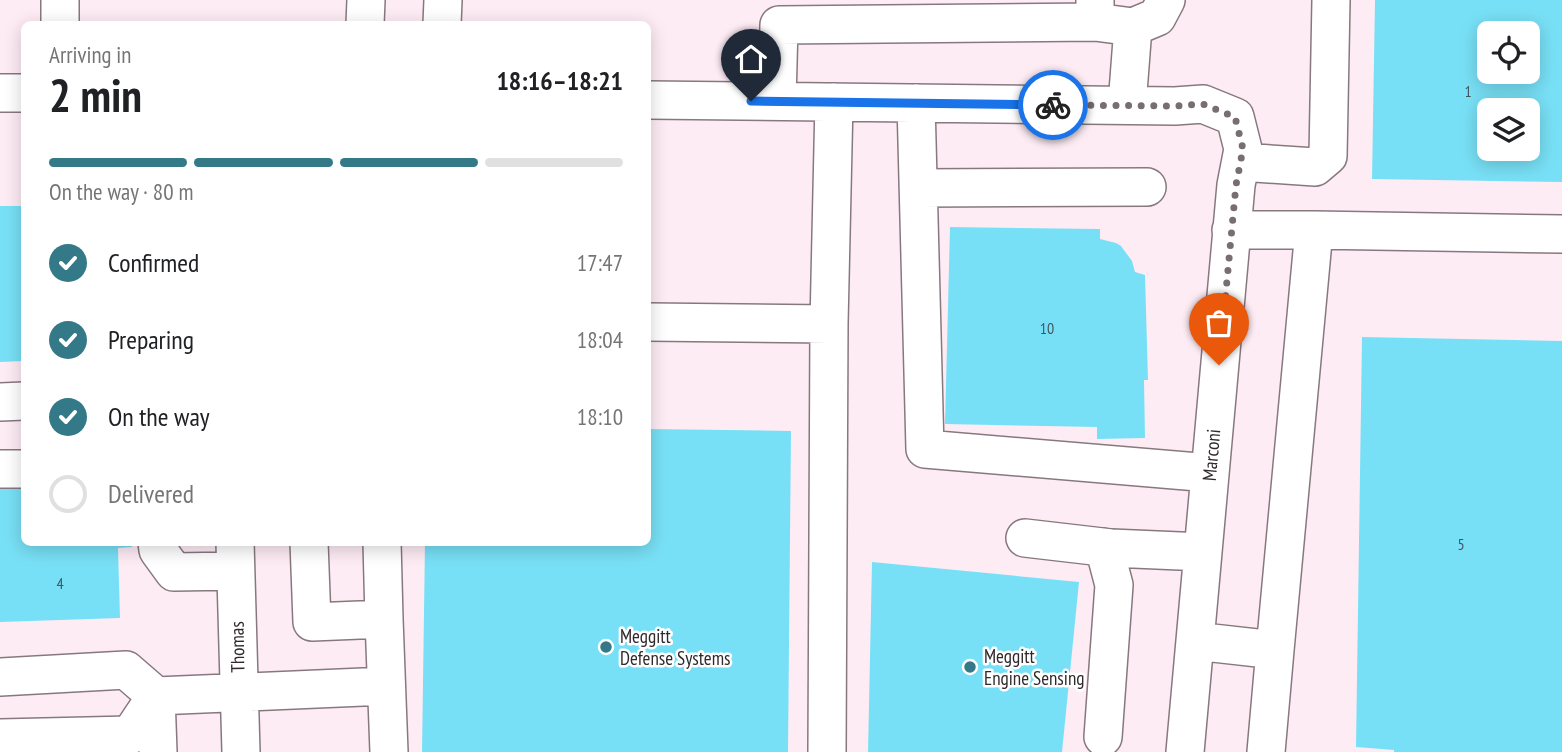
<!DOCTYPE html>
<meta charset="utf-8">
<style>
body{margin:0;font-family:"PT Sans Narrow",sans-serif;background:#f6f6f6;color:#202124;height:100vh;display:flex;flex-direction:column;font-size:26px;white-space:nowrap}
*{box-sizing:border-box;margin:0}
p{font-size:23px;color:#757577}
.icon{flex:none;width:38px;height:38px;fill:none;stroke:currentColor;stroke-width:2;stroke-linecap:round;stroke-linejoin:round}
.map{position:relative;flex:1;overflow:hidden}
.panel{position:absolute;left:21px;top:21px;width:630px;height:525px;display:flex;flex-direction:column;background:#fff;border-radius:10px;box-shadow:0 4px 18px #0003}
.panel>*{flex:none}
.buttons{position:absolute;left:1477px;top:21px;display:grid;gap:14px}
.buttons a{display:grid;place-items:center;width:63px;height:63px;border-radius:10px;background:#fff;box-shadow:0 4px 18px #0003;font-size:35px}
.pin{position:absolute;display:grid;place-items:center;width:60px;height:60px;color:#fff;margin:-72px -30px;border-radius:50% 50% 50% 0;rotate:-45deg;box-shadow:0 0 7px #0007}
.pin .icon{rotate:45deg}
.courier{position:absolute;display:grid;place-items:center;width:70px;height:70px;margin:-35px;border:5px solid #1a73e8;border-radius:50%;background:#fff;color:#222;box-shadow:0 2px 9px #0007}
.headline em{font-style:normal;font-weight:800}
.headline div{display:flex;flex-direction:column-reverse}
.headline{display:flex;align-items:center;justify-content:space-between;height:119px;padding:0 28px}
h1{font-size:46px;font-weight:800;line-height:52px}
.bar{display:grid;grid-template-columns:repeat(4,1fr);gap:10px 7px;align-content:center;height:84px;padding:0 28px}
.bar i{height:9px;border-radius:5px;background:#e0e0e0}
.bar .active{background:#347987}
.bar p{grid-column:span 4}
ol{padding:0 28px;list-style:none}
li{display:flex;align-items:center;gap:21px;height:77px}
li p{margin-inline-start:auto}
li .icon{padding:7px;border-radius:50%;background:#347987;color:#fff;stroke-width:4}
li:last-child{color:#757577}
li i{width:38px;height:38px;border:4px solid #e0e0e0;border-radius:50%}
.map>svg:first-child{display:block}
</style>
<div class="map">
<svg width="1562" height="752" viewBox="0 0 1562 752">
<rect width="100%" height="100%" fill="#feecf5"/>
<path fill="#78e0f6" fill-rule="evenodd" d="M1375 0H1562V182L1372 179ZM1489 33H1528V72H1489ZM1489 110H1528V149H1489Z
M0 206H24V361L0 362Z
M950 227 1100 229V239L1116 243 1121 246 1132 261 1135 272 1145 275 1148 380H1144L1145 438 1097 439V427L945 424Z
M1362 337 1562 341V752H1394V750L1356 747Z
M648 429 791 431 788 752H422L425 542H648Z
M24 481V542H132V547L118 548 120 618 0 622V482Z
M872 562 1079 582 1062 752H868Z"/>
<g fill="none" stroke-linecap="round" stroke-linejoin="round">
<g stroke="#877880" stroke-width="40">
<path id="minor" d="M1095 0V22L1133 27 1127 105
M60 24V0
M365 24 366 0
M442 24 443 0
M1133 27 1157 17 1166 0
M0 93H24
M648 100 1175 106 1203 104 1235 117 1243 149 1236 185 1185 752
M777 101 779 25 1095 22
M916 103 925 449 1210 473
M1241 162 1315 167 1328 156 1331 0
M919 188 1147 187
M1231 230H1314L1275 650
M1314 230 1562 234
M648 322 829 324
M0 402 24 401
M0 469H24
M1025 538 1111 548 1203 552
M157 542 158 550 174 572 235 571
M235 542 241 752
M309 542 312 622 384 619 389 752
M382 542 384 619
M1195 641 1275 650 1266 752
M0 677 126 670 156 696 386 686
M156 696 158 752
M1103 737 1114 585 1104 547
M0 738 130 735 156 696
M827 752 829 324 834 102"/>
</g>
<use href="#minor" stroke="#fff" stroke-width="37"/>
</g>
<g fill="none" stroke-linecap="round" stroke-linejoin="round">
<path stroke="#776d72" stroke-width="7" stroke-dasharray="0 12.6" d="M1053 105 1175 106 1203 104 1235 117 1243 149 1236 185 1219 365"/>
<path stroke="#1a73e8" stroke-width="9" d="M751 101 1053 105"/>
</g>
<g fill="#347987" stroke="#fff" stroke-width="2.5">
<circle cx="606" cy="647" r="7"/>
<circle cx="970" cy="667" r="7"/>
</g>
<g text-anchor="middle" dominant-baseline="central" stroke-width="5" stroke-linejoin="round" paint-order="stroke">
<g font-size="16" fill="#41575e">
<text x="1468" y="91">1</text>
<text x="1047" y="328">10</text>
<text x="1461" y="544">5</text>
<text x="60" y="583">4</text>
</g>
<g font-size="19" fill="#2f292c" stroke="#fff">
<text transform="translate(1211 455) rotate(-85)">Marconi</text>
<text transform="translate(237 647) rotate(-91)">Thomas</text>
</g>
<g font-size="19" fill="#2f292c" stroke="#fff" text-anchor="start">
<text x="620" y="636">Meggitt<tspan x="620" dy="22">Defense Systems</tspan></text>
<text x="984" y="656">Meggitt<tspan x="984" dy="22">Engine Sensing</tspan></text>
</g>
</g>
</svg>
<div class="buttons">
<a><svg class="icon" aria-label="locate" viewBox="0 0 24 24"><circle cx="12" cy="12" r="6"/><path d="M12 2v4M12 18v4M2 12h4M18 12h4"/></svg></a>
<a><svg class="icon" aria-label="layers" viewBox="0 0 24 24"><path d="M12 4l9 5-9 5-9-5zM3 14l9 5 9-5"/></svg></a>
</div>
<div class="pin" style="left:1219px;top:365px;background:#ea580c"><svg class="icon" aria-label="bag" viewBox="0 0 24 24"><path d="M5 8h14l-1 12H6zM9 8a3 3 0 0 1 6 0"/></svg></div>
<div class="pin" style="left:751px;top:101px;background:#1f2937"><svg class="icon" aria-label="home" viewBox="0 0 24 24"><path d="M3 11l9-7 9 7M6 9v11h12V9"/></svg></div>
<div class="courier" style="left:1053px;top:105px"><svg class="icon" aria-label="bike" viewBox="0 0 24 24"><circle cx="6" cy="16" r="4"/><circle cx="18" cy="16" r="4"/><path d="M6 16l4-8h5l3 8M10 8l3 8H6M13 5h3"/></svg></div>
<section class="panel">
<div class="headline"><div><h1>2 min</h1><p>Arriving in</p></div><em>18:16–18:21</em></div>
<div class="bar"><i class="active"></i><i class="active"></i><i class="active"></i><i></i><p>On the way · 80 m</p></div>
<ol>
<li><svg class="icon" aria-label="check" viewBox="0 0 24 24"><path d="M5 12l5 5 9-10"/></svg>Confirmed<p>17:47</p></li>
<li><svg class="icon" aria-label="check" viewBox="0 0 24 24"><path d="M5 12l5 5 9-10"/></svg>Preparing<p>18:04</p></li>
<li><svg class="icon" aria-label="check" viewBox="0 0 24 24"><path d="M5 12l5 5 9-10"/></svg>On the way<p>18:10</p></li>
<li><i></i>Delivered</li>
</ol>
</section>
</div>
